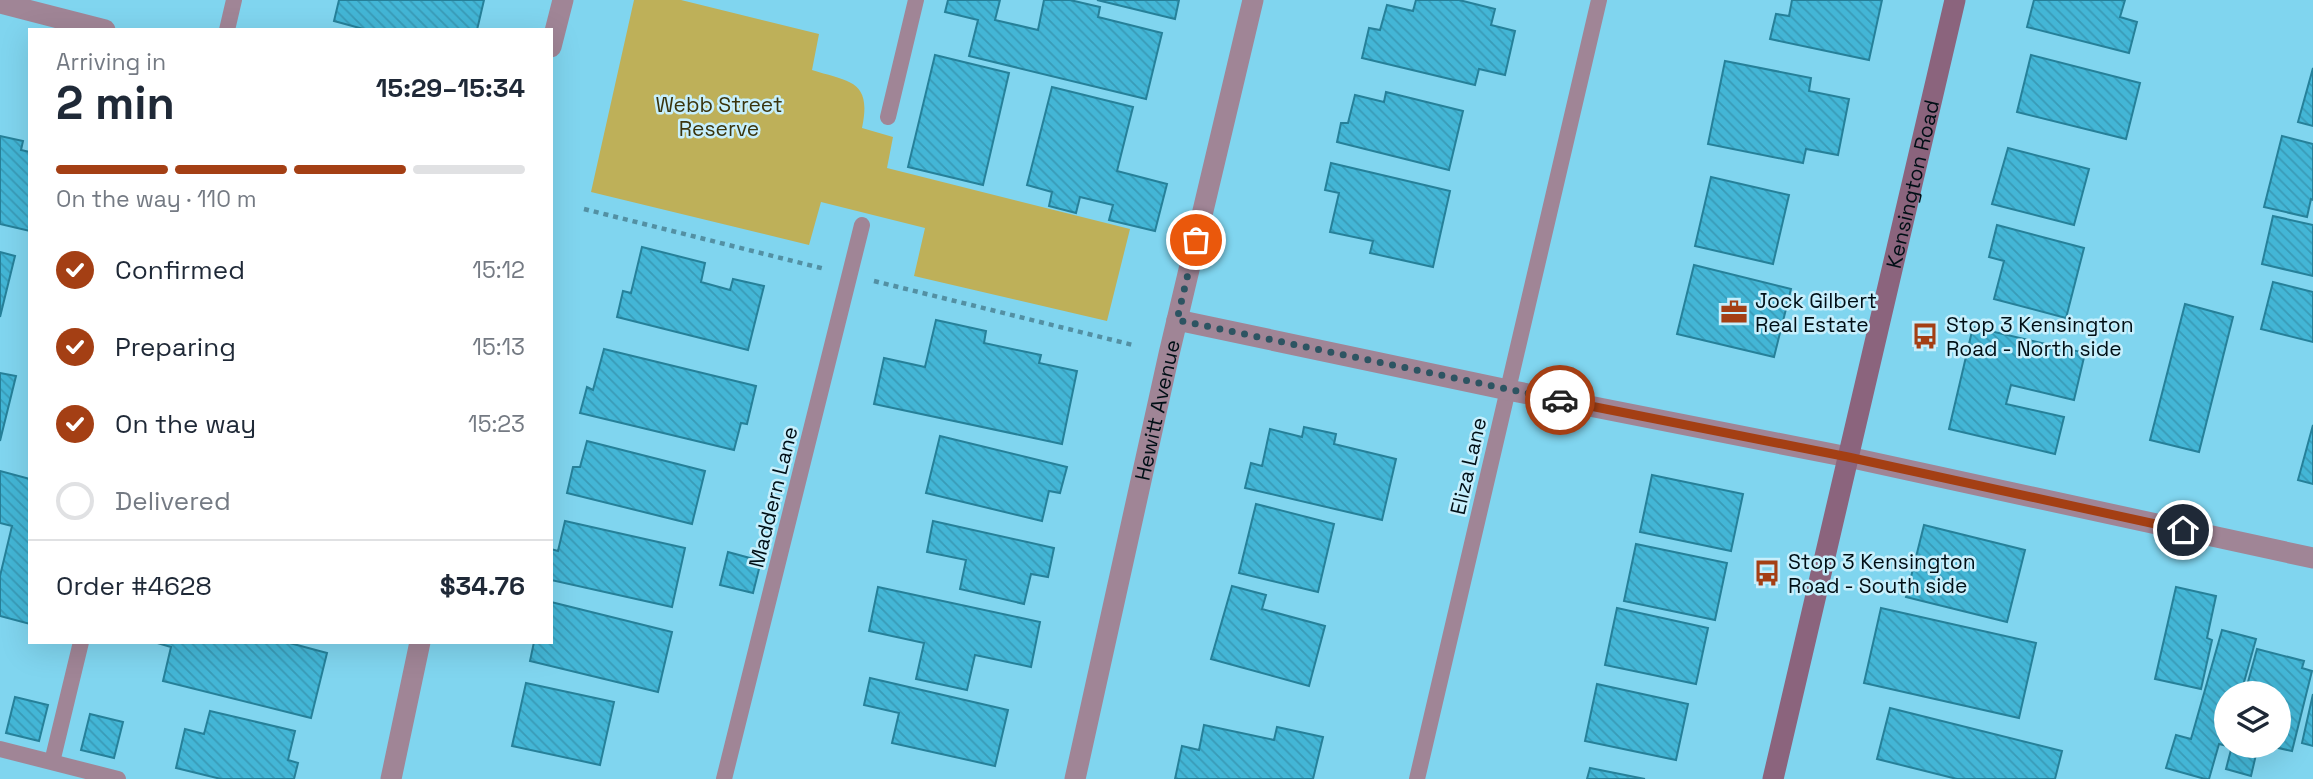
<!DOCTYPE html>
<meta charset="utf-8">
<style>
body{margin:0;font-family:"Space Grotesk",sans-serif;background:#f2f2f3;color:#1f2937;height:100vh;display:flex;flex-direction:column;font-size:26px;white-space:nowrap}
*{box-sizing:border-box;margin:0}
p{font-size:23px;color:#747a83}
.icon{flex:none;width:38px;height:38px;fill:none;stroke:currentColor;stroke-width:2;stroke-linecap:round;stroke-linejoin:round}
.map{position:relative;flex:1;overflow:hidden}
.panel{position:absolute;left:28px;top:28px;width:525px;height:616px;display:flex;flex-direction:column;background:#fff;border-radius:0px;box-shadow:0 7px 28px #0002}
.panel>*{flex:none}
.fabs{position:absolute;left:2214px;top:681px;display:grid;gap:14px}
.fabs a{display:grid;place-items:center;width:77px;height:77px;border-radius:50%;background:#fff;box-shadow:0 7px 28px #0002;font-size:35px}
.pin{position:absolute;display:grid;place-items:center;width:60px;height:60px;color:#fff;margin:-30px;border:4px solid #fff;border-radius:50%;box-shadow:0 2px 7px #0007}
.courier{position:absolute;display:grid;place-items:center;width:70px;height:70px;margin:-35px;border:5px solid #a43f14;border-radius:50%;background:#fff;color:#222;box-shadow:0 2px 9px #0007}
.summary em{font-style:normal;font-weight:800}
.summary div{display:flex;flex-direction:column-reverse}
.summary{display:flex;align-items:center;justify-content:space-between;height:119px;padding:0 28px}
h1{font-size:46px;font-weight:800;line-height:52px}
.bar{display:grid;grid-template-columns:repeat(4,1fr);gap:10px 7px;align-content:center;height:84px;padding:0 28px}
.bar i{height:9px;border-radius:5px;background:#e0e1e3}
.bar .active{background:#a43f14}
.bar p{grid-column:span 4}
.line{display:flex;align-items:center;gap:18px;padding:0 28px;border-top:2px solid #e0e1e3}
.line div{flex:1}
ol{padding:0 28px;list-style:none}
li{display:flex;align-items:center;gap:21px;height:77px}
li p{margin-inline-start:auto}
li .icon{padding:7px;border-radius:50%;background:#a43f14;color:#fff;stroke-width:4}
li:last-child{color:#747a83}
li i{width:38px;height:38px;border:4px solid #e0e1e3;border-radius:50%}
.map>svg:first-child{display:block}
</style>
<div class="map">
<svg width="2313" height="779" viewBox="0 0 2313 779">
<defs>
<pattern id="building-back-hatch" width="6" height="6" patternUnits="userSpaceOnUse" patternTransform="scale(1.75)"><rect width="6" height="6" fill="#43b6d6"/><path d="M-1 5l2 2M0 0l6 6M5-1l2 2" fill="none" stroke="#399bb7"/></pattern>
</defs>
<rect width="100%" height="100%" fill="#80d5ef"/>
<path fill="#beb059" d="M634 0H681L819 34 812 70C850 82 872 80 862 128L893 137 887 168 1130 229 1107 321 914 276 925 228 821 202 809 245 591 192Z"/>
<path fill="url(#building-back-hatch)" stroke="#268099" stroke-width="2" d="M339 0H484L477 30H367L334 21Z
M948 0H1000L995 20 1038 30 1044 0H1070L1100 7 1098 17 1162 33 1146 99 969 56 978 20 945 12Z
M1097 0H1179L1175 19Z
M1416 0H1459L1495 9 1491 25 1515 31 1505 75 1479 69 1475 85 1362 58 1369 28 1380 30 1387 5 1413 11Z
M1792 0H1882L1869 60 1770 39 1776 14 1789 16Z
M2034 0H2125L2120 17 2137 22 2129 53 2027 27Z
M935 55 1009 73 983 185 908 167Z
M2031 55 2140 83 2126 139 2017 112Z
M1725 61 1811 78 1809 91 1849 99 1838 155 1806 149 1803 163 1708 144Z
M2313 68V126L2298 122Z
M1052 87 1133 107 1117 171 1167 184 1155 231 1109 220 1113 205 1080 197 1076 213 1049 206 1052 192 1027 185Z
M1386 92 1463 111 1449 170 1337 142 1341 123H1348L1355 95 1384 102Z
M0 136 23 141 21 150 30 152V231L0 224Z
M2282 136 2313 144V200L2311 199 2307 217 2264 207Z
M2008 148 2089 169 2074 225 1992 204Z
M1331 163 1450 191 1433 267 1370 253 1373 241 1330 232 1339 193 1325 190Z
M1711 177 1789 195 1773 264 1695 246Z
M2273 216 2313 225V276L2262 264Z
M1997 225 2084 248 2066 318 1994 299 2004 261 1989 257Z
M642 247 705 263 701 282 730 290 733 279 764 286 748 350 617 317 623 291 631 293Z
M0 252 15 256 0 317Z
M1694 265 1791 289 1774 357 1677 334Z
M2273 282 2313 292V342L2261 329Z
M2185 304 2233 317 2199 452 2150 440Z
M936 320 986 331 984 343 1041 355 1039 363 1077 371 1062 444 874 404 884 358 925 367Z
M1973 327 2085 353 2074 400 2011 385 2006 404 2064 417 2055 454 1949 429Z
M604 349 756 386 747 424 741 423 734 450 580 413 587 387 593 390Z
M0 373 16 376 0 441Z
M2313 425V484L2298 480Z
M1304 427 1336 434 1334 444 1396 459 1382 520 1245 488 1251 463 1262 466 1270 429 1302 437Z
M940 436 1067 467 1060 493 1049 491 1042 521 926 493Z
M587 441 705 471 692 524 567 493 573 467H580Z
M0 471 30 479V624L0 616V576L12 526 0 523Z
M1652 475 1743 494 1731 551 1640 532Z
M1256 504 1334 524 1318 592 1239 573Z
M565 521 685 548 672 607 551 580V549L558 551Z
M933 521 1054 548 1048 577 1031 574 1024 604 960 589 966 560 927 552Z
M1924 525 2025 550 2007 622 1906 597Z
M1636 544 1727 563 1715 620 1624 601Z
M728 552 761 561 753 593 720 585Z
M1232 586 1266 595 1262 609 1325 626 1309 686 1211 659Z
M878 587 1040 622 1031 667 975 655 967 690 916 679 924 643 869 631Z
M2176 587 2216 596 2207 638 2212 640 2201 689 2155 679Z
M551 602 672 632 658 692 530 661 534 642H551Z
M1617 608 1708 628 1696 684 1605 665Z
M1881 608 2036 643 2019 718 1864 683Z
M2222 630 2256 639 2241 693H2226L2227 746 2219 744 2209 779H2205L2166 768 2176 735 2191 739Z
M154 642H286L327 653 311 718 163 681 171 647Z
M2257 649 2304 661 2302 668 2312 671 2292 751 2269 746H2278V693H2245Z
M870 678 1008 710 995 766 892 743 899 713 864 705Z
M526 683 614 702 600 765 512 746Z
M1597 684 1688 704 1676 760 1585 741Z
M2313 694V746L2302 743Z
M15 697 48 705 39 741 6 733Z
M1890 708 2062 751 2055 779H1957L1877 759Z
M210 711 295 731 288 760 298 763 294 779H221L176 768 185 729 204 734Z
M90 714 123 722 114 758 81 750Z
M1204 725 1274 740 1277 727 1323 737 1313 779H1175L1182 746 1199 750Z
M2232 746H2258L2251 776 2226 769Z
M1590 768 1645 779H1587Z"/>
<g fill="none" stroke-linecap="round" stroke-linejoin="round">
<path stroke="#5390a3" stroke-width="4.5" stroke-dasharray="5 5" stroke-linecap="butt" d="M584 209 825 269
M874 281 1133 345"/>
<path stroke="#a08596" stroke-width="16" d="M227 30 234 0
M888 117 916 0
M0 749 118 779
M52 762 81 642
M724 779 862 225
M1417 779 1599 0"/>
<g stroke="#a08596" stroke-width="21">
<path d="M0 3 105 30"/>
<path d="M551 47 563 0"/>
<path d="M1177 320 1508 390 1848 457 2313 558"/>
<path d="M391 779 420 642"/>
<path id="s1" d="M1075 779 1169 354 1253 0"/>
</g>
<path stroke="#8b647d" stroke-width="21" id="s2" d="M1773 779 1955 0"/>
</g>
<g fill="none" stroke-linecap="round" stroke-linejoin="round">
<path stroke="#2d5462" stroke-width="7" stroke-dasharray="0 12.6" d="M1196 240 1177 320 1560 400"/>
<path stroke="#a43f14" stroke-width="9" d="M1560 400 1848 457 2183 530"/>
</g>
<defs>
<g id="office-bare" transform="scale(2.1)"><path d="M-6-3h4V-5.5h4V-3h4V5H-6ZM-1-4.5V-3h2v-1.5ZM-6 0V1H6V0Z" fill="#a43f14" stroke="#c7effc" stroke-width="2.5" paint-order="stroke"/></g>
<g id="bus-bare" transform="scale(2.1)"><path d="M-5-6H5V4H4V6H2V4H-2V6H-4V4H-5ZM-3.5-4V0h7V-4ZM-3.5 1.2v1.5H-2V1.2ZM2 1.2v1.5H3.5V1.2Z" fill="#a43f14" stroke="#c7effc" stroke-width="2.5" paint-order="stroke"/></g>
</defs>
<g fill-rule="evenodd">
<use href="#office-bare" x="1734" y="312"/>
<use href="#bus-bare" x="1925" y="336"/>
<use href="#bus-bare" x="1767" y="573"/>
</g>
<g text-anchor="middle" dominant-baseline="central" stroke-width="5" stroke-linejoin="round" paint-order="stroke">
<g font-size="21" fill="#3a340d" stroke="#c7effc">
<text x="719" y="104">Webb Street<tspan x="719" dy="24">Reserve</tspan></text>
</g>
<g font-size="21" fill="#000f16" stroke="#c7effc">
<text stroke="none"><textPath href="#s2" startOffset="611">Kensington Road</textPath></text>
<text stroke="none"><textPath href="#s1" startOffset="378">Hewitt Avenue</textPath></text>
<text transform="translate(1468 466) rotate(-77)">Eliza Lane</text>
<text transform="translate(773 497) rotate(-76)">Maddern Lane</text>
</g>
<g font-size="21" fill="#000f16" stroke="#c7effc" text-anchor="start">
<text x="1755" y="300">Jock Gilbert<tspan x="1755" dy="24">Real Estate</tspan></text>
<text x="1946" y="324">Stop 3 Kensington<tspan x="1946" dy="24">Road - North side</tspan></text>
<text x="1788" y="561">Stop 3 Kensington<tspan x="1788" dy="24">Road - South side</tspan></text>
</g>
</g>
</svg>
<div class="fabs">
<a><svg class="icon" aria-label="layers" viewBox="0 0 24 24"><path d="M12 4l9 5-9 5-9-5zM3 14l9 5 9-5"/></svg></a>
</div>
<div class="pin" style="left:1196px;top:240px;background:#ea580c"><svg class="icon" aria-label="bag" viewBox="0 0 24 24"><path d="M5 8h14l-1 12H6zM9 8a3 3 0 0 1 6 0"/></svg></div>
<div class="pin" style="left:2183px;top:530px;background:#1f2937"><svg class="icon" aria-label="home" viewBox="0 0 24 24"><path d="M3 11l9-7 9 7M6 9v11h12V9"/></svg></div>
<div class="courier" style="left:1560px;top:400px"><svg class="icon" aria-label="car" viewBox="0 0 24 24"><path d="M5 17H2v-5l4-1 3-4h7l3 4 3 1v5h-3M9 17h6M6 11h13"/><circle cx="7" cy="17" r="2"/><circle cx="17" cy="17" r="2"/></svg></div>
<section class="panel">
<div class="summary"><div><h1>2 min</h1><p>Arriving in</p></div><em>15:29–15:34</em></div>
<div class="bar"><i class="active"></i><i class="active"></i><i class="active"></i><i></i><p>On the way · 110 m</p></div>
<ol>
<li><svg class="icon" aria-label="check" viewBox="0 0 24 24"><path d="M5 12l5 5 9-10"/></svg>Confirmed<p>15:12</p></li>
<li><svg class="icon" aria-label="check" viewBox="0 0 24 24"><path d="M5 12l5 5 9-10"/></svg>Preparing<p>15:13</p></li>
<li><svg class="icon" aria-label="check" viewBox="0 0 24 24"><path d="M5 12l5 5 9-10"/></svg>On the way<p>15:23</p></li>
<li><i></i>Delivered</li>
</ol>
<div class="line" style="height:91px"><div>Order #4628</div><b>$34.76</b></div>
</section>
</div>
